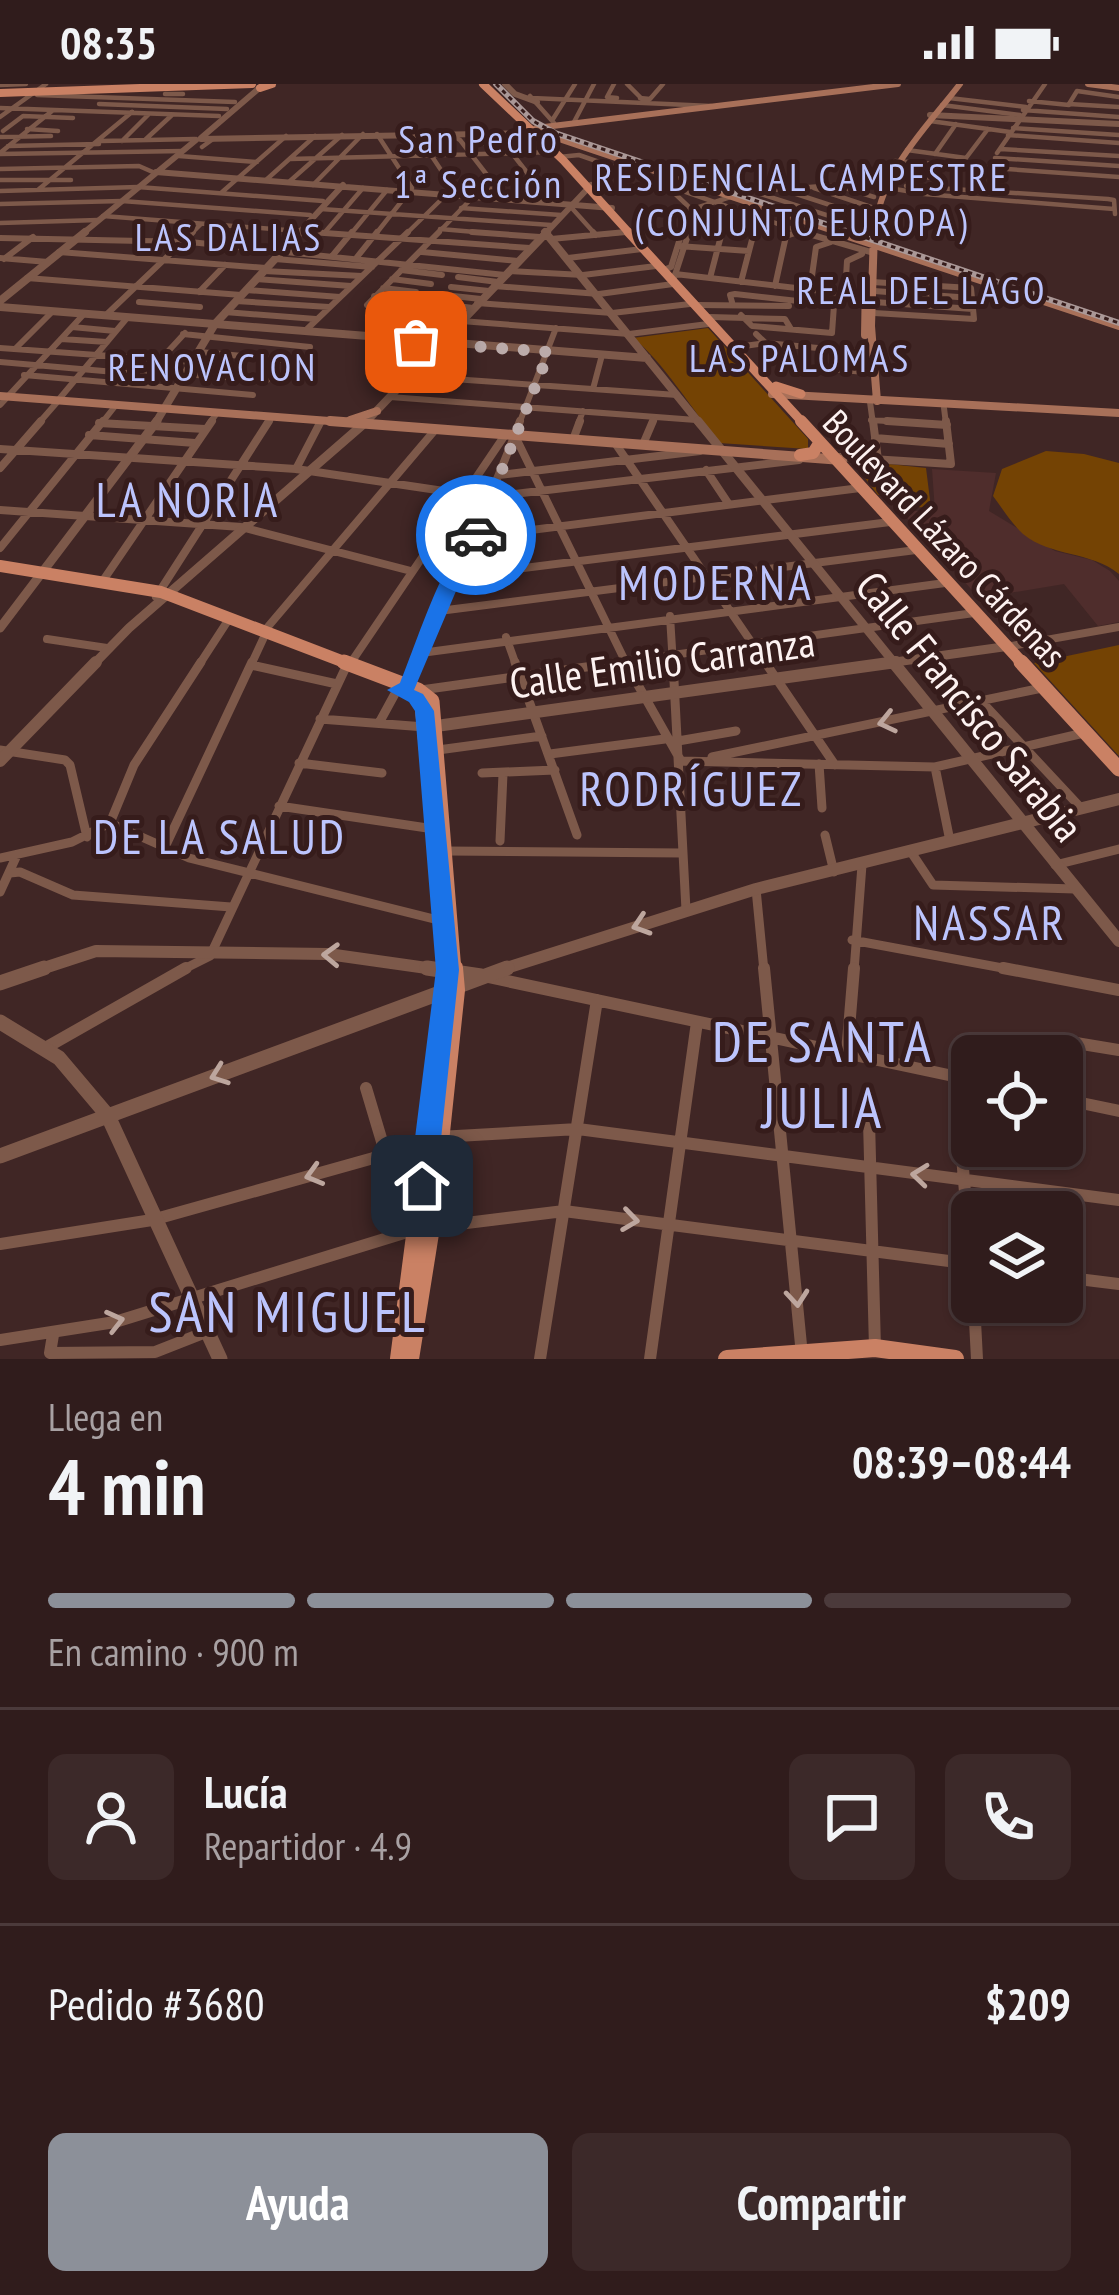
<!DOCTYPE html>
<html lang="es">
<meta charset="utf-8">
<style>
body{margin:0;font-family:"PT Sans Narrow",sans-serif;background:#3c2929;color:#f1f3f6;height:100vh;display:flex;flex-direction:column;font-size:45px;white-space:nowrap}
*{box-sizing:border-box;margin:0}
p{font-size:39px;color:#a8a1a3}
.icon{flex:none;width:66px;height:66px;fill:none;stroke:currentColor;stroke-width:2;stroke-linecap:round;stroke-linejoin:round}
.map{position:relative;height:1275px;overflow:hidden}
.drawer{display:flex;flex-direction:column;background:#301c1c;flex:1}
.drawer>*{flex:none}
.tools{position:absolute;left:951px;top:951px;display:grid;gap:24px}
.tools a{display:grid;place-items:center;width:132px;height:132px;border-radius:18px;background:#301c1c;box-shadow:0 3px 9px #0004,0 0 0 3px #4b3a3b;font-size:60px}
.pin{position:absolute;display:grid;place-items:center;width:102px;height:102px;color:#fff;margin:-51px;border-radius:24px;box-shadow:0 6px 18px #0006}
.courier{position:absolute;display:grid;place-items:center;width:120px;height:120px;margin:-60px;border:9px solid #1a73e8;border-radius:50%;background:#fff;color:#222;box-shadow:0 3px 15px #0007}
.headline em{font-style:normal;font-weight:600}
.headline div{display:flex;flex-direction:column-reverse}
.headline{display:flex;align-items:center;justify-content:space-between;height:204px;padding:0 48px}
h1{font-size:78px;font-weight:600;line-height:90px}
.bar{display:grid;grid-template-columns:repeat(4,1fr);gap:18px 12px;align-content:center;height:144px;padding:0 48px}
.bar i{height:15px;border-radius:9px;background:#4b3a3b}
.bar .selected{background:#8c9099}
.bar p{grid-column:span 4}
.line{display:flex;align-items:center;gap:30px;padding:0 48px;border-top:3px solid #4b3a3b}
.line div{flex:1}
.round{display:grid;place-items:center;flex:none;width:126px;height:126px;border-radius:18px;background:#3c2929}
.button{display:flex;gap:24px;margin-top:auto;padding:24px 48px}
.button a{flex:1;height:138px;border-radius:18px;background:#8c9099;color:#fff;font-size:48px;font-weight:600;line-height:138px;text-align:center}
.button a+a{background:#3c2929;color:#f1f3f6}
.status{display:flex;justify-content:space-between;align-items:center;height:84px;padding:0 60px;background:#301c1c;direction:ltr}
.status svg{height:33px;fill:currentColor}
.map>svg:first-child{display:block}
</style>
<div class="status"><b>08:35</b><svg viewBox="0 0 49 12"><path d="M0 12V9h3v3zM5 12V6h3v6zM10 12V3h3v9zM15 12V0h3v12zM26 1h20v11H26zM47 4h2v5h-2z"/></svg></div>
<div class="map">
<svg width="1119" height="1275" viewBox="0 0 1119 1275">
<rect width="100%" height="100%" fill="#402625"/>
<path fill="#4f2d2c" d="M932 385 996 389 989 427 1055 467 1092 476 1110 487 1119 497V538L1098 542 1064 500 979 514 901 427H935Z"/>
<path fill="#744304" d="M708 244 808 355V365L719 359C695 329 661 275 633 254Z
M1046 367 1084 370 1119 379V490C1091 467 1051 473 1023 450 1012 440 1002 424 993 412L1002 385Z
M851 376 926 384 931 424 903 422 890 410 878 411Z
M1119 561V672L1034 579Z"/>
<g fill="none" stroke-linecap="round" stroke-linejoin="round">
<path stroke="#7d594a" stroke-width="4.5" d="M614 0 607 13 617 14
M627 0 644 17
M0 1 26 0
M165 10H183
M37 11 235 18
M530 12 554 39
M1119 13 1077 7 1069 20 1119 23
M532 14 711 22
M640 14 650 15 663 0
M949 14 1026 23
M1029 17 1069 21
M99 20 227 25
M942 21 1020 31
M0 24 219 32
M1023 26 1119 33
M0 33 46 0
M553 35 575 0
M930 37 1010 48
M574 38 594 0
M1013 44 1119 51
M27 45 58 47
M3 47 23 32 73 34
M446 48 460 56 494 100 488 112
M475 48 491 67
M1008 51 1119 59
M0 53 51 52
M146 55 172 31
M101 57 195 55
M122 57 148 31
M8 62 99 60
M202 63 213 55
M1000 65 1119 72
M907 66 966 74 988 45
M511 68 536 100 527 116
M0 69 52 27
M997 69 1045 0
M0 70 183 67
M935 70 956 40
M179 72 257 78
M559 73 579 71 810 151
M995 74 1119 82
M290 75 555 68
M895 77 1119 93
M0 85 139 82 155 89
M887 90 935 94
M0 96H71
M266 96 315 52
M290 97 342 51
M313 101 363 50
M839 102 874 113
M906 102 1108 115 1114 116 1115 130
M814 104 871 123
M39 105 132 28
M671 106 689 123
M0 107 138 103 323 117
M787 107 867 133
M221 109 286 52
M761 110 870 145
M0 120 122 117 310 131
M570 122 596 151
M461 124 561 131
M321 125 551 141
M103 132 351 151
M0 139 98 136
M440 145 510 151
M325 148 363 104
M190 151 201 140
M350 151 387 106
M375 151 412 104 377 50
M405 151 453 104 415 47
M436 151 473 113
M599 151 626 148
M681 151 689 123
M688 151 696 124 746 108 860 99 924 110 1114 125
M721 151 723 144 754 132
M753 151 755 142 770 137
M790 151 799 147"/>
<path stroke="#7d594a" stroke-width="6" d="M311 148 530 164
M472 148 540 153
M593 148 596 151
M802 148 874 169
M0 154 190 158 505 191
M551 155 626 148
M678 162 749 167
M59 168 266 184
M422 168 518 177
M333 171 352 148
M357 173 377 148
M0 174 48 178
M568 174 642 165
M4 175 33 153
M275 175 372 183
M666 185 671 183 682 148
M401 186 442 191
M264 187 362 192
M509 187 583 191 656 182
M675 190 865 212
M458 193 498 198
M27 194 241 211
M674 194 689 148
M710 194 722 148
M256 195 351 202
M392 195 431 200
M741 198 754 148
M872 198 971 204 974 235 874 229
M494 202 599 210 673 200
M775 202 786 152 798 148
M451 203 489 207
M383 204 416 208
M246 206 340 213
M810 206 816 163 831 158
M874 207 972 214
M199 208 225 181
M845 210 847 177 862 170
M444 211 481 215
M374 212 414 217
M236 217 329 223
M139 218 200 223
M732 218 730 211 735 210 834 221 832 249 752 242 741 231
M874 218 973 225
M433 219 473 224
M477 219 612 229 690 220
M367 221 439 148
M367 221 464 233
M699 221 789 222
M225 228 316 235
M106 231 193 148
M384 232 457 242
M710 233 785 235 791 245
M461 237 629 250 708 240
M376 241 448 251
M72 243 115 247
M305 247 408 148
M183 250 310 263
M756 250 790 282 866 288
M61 255 107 258
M737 263 766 259 870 269
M0 264 194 278
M15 265 52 228
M200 268 294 277
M161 275 185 249
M0 278 138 290
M140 287 267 296
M24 291 253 311
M410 292 677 311
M593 305 602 271
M390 313 696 336
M60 314 127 234
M870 318 873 340
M0 321 84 230
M944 324 946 340
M871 336 933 340
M99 339 118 340
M38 340 59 316
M101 340 116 321
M209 340 217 329
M267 340 272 333
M519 340 556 244
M578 340 583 327
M651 340 654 334"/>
<path stroke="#7d594a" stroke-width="8" d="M873 337 878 376
M887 337 947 341
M99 339 205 345
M89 351 195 359
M515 352 627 581
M574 353 580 337
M875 354 949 360
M644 358 653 337
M615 359 767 581
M0 365 296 385 464 410
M840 373 951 380 946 337
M0 384 41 337
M296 385 321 337
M706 386 728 419
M499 391 700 367
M489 413 799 376
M0 426 241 443 411 487
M476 453 860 404
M0 464 103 337
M453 493 890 438
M102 498 212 337
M156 513 269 337
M439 527 916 466
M670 532 673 581
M266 545 435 346
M506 553 516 581
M47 555 107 564
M1012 562 1119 543
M421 569 945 499
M350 580 505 351
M199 581 227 538
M251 581 264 553
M417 581C451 499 489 420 520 337
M601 581 974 529"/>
<path stroke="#7d594a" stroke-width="9" d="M515 578 577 751
M625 578 681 677
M673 578 686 826
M765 578 835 681
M251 581 337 600
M421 606 622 578
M981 617 1081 724
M320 635 425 643
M379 639 397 606 408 602 418 578
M678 657 736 647
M0 666 65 676 70 681 87 753
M438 666 542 652
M550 670 665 655
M712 673 1042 604
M681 677 935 683 1084 649
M299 679 382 689
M819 680 822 724
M935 683 950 757
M482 689 555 686
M279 722 434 745
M110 739 189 774 442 837
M110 739 134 681 201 578
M825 751 834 788
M500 757 503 690
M165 763 252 578
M447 767 682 769
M911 768 933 801 1075 805
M0 774 72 758 110 739
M1055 781 1119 765
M10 789 20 788 73 811 231 823
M756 805 764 887
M0 808 17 771
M852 856 1019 887
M180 887 210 872 345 585
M854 887 862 781"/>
<path stroke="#7d594a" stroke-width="12" d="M764 884 802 1271
M1003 884 1119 906
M488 893 972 996
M47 963 186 884
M847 969 854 884
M366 1004 386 1071
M1062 1015 1064 957 1119 966
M1062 1015 1119 1027
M869 1037 875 1264
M439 1053 578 1045 1119 1116
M961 1060 972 1194
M434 1143 564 1127 972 1180
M0 1160 152 1136 427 1059
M1062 1193 1119 1200
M974 1218 977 1275
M53 1251 50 1269 155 1268 206 1248
M0 1256 115 1238 417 1145
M540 1275 597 916
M650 1275 697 938"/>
<path stroke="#7d594a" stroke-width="6" d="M505 0 515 10 537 18
M930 31 1119 40
M201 54 264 0
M201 55 534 49
M156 88 612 124
M81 151 196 56
M297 151 343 101
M544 151 591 101"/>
<path stroke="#7d594a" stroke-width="8" d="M545 148 700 340
M0 217 85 148
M0 223 647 274
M155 340 215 240 300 148
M364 340 547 148"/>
<path stroke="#7d594a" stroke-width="9" d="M698 337 896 581
M0 544 157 337
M93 581 129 544 367 337
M874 581 1010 562"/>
<path stroke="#7d594a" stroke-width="12" d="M893 578 1119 857
M429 643 896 578
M0 677 96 578
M35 887 96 867 328 870 448 887
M497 887 756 805 1119 715"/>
<path stroke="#7d594a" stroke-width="15" d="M427 884 481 892
M0 899 44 884
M0 938 59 974 108 1032 220 1275
M0 1072 507 884"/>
<path stroke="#a87059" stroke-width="6" d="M1088 0 1119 4
M536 44 898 0
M529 45 845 151
M874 151C880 87 923 48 960 0"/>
<path stroke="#a87059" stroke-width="8" d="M836 148 1119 242
M874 148 871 242 877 317
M865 251 866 194
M772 310 1119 329
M0 312 369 340
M350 336 377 327"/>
<path stroke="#a87059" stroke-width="10" d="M330 337 842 376"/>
<path stroke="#ca8164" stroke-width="8" d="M483 0 563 76 631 151
M260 4 272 0
M0 9 252 0"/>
<path stroke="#ca8164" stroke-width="9" d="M628 148 804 340
M776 302 801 310"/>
<path stroke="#ca8164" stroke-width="12" d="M801 337 1024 581
M800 371 813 369 818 361
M0 482 161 508 352 581"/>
<path stroke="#ca8164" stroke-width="15" d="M344 578 418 606 432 617 454 887
M1021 578 1119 685
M422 619 445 865"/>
<path stroke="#ca8164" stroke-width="18" d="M399 1275 440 959
M410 1275 431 1143 456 906 454 884
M727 1275 875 1264 955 1275"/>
<g stroke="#aa9897" stroke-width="6">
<path id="rail" d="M496 0 533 37 555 49 1119 239"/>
</g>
<use href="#rail" stroke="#361c1b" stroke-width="3" stroke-dasharray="4.5" stroke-linecap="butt"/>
</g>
<defs><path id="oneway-chevron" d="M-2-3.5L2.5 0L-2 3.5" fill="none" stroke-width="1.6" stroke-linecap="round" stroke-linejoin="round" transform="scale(3)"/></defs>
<g stroke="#bda69e">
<use href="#oneway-chevron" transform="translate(887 638) rotate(167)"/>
<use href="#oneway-chevron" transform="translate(641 841) rotate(162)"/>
<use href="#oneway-chevron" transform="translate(331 871) rotate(-178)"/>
<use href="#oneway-chevron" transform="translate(219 991) rotate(160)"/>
<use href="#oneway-chevron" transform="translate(314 1091) rotate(164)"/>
<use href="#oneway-chevron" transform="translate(920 1091) rotate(-174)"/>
<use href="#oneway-chevron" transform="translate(630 1136) rotate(8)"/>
<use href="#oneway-chevron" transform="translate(797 1214) rotate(85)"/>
<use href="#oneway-chevron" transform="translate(115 1237) rotate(-14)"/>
</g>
<path fill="#1a73e8" d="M476 446 485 451 462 493 414 606 423 610 434 627 459 886 436 1102 432 1110H413L409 1102 436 886 415 627 409 618 387 606 400 599C415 564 446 463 476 446Z"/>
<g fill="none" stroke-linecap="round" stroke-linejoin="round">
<path stroke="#bbabaa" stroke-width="12" stroke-dasharray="0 21.6" d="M416 258 549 268 476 451"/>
</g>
<g text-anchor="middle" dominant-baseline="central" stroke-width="10" stroke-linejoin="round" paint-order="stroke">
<g font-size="36" fill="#fdf2f1" stroke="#361c1b">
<text transform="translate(945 454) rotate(47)">Boulevard Lázaro Cárdenas</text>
</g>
<g font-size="39" letter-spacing="3" fill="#bcc4fd" stroke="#361c1b">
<text x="479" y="54">San Pedro<tspan x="479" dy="45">1ª Sección</tspan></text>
<text x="802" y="92">RESIDENCIAL CAMPESTRE<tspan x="802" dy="45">(CONJUNTO EUROPA)</tspan></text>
<text x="229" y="152">LAS DALIAS</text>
<text x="922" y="205">REAL DEL LAGO</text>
<text x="800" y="273">LAS PALOMAS</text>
<text x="213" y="282">RENOVACION</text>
</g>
<g font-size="42" fill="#fdf2f1" stroke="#361c1b">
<text transform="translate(662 578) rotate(-8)">Calle Emilio Carranza</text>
<text transform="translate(970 622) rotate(51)">Calle Francisco Sarabia</text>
</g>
<g font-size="48" letter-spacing="3" fill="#bcc4fd" stroke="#361c1b">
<text x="188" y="415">LA NORIA</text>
<text x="716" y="498">MODERNA</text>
<text x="692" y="704">RODRÍGUEZ</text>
<text x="220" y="752">DE LA SALUD</text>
<text x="990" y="838">NASSAR</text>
</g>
<g font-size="57" letter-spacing="3" fill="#bcc4fd" stroke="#361c1b">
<text x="823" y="957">DE SANTA<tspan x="823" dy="66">JULIA</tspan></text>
<text x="288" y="1227">SAN MIGUEL</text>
</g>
</g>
</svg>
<div class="tools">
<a><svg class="icon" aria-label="locate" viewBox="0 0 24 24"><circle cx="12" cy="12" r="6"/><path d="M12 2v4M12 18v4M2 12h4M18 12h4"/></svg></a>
<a><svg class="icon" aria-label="layers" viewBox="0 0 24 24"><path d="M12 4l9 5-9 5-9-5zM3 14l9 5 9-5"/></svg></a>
</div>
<div class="pin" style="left:416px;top:258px;background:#ea580c"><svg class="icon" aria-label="bag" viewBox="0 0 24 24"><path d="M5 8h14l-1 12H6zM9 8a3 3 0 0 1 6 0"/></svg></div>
<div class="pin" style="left:422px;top:1102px;background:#1f2937"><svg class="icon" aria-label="home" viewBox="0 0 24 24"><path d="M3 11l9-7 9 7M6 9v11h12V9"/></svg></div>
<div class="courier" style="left:476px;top:451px"><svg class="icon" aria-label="car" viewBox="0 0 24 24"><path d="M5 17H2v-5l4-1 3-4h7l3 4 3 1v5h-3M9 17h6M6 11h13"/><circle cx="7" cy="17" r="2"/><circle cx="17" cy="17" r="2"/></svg></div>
</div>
<section class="drawer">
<div class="headline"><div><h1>4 min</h1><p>Llega en</p></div><em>08:39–08:44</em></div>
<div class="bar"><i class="selected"></i><i class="selected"></i><i class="selected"></i><i></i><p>En camino · 900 m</p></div>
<div class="line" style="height:216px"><a class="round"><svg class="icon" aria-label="person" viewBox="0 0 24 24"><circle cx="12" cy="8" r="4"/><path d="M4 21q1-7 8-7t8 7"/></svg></a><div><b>Lucía</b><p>Repartidor · 4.9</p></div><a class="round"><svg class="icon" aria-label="chat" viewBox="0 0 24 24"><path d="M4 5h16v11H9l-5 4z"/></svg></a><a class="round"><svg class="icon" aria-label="phone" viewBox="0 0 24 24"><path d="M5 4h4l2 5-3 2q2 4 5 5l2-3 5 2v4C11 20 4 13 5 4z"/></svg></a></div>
<div class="line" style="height:156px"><div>Pedido #3680</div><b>$209</b></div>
<div class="button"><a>Ayuda</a><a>Compartir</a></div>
</section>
